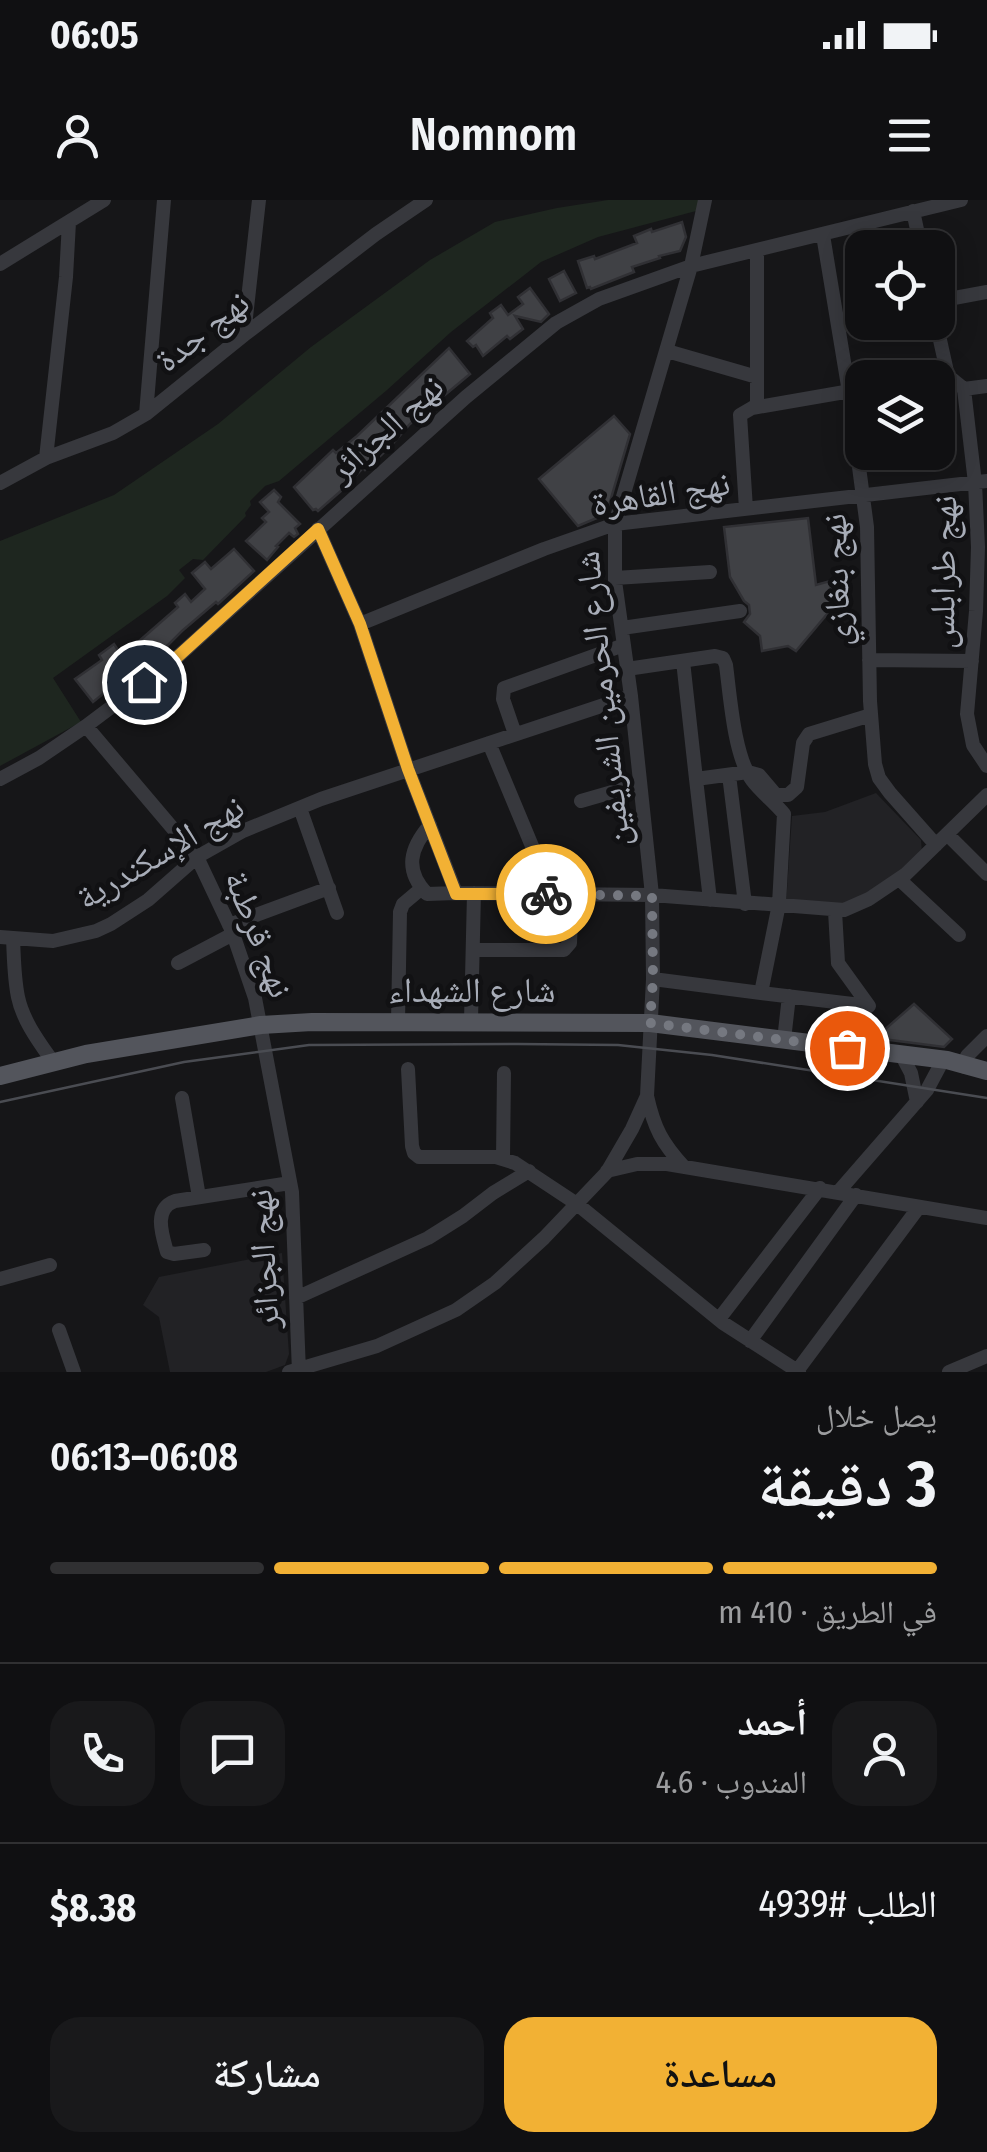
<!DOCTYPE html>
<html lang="ar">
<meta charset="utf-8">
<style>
body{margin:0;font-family:"Fira Sans Condensed","Noto Naskh Arabic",sans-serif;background:#19191b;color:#f1f3f6;direction:rtl;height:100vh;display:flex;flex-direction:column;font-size:38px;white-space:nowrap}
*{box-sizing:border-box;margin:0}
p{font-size:32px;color:#9c9d9f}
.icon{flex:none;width:55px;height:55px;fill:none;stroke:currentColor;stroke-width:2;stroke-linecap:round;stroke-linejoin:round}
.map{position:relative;height:1172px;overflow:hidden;direction:ltr}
.panel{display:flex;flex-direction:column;background:#101012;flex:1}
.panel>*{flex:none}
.controls{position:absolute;left:845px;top:30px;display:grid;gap:20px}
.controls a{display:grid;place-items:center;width:110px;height:110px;border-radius:20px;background:#101012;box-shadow:0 5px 25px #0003,0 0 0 2px #303032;font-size:50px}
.pin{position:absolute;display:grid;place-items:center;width:85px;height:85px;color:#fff;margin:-42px;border:5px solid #fff;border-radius:50%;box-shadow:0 2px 10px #0007}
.courier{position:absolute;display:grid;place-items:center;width:100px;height:100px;margin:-50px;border:8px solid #f2b134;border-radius:50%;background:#fff;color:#222;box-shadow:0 2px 12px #0007}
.head em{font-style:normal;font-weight:600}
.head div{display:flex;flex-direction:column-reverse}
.head{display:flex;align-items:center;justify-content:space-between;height:170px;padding:0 50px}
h1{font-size:65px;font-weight:600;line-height:75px}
.bar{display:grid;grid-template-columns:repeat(4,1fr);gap:15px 10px;align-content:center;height:120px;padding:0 50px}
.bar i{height:12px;border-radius:8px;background:#303032}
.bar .on{background:#f2b134}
.bar p{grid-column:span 4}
.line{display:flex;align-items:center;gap:25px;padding:0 50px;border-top:2px solid #303032}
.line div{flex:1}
.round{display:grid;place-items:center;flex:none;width:105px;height:105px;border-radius:30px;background:#19191b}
.action{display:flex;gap:20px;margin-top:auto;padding:20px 50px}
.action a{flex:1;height:115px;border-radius:30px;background:#f2b134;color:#111;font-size:40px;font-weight:600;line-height:115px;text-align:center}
.action a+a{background:#19191b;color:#f1f3f6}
.status{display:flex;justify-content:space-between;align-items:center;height:70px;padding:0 50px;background:#101012;direction:ltr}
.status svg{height:28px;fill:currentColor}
header{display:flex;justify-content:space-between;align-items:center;height:130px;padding:0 50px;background:#101012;font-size:45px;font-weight:600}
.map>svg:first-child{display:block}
</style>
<div class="status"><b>06:05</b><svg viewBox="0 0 49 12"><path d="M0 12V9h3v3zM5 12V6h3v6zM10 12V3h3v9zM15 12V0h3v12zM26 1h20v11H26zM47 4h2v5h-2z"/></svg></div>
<header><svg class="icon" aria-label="menu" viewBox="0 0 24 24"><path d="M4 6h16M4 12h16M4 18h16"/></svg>Nomnom<svg class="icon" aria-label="person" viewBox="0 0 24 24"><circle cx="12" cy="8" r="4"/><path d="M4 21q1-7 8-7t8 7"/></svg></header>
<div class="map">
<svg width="987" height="1172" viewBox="0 0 987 1172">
<rect width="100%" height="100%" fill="#161618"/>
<path fill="#222225" d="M876 593 921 640 922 653 878 692 838 709 786 705 792 616 825 612Z
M282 1053 289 1154 285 1165 266 1172H170L159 1117 143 1105 159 1077Z"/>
<path fill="#1e261f" d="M608 0H699L696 11 598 37 541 62 451 132 387 190 279 281 265 286 250 301 251 305 245 313 246 316 203 360 193 359 179 370 185 378 167 396 53 478 81 522 0 566V341L114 295 218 224 311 147 430 60 495 22 557 8Z"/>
<path fill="#404145" stroke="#303034" stroke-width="2.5" d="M682 22 686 37 680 51 659 56 660 58 632 67 634 72 591 89 590 87 587 88 578 61 594 56 595 59 637 43 634 36 651 29 652 32Z
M564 71 576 93 560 101 549 79Z
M530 88 549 114 541 122 515 116 523 129 510 139 507 136 483 156 476 145 473 147 467 141 493 118 490 113 501 105 508 115 523 104 518 97Z
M449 148 470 174 410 224 389 248 365 270 363 268 342 290 318 311 316 309 313 310 294 287 333 250 336 253 357 236Z
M614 216 630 234 609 305 604 315 578 326 539 279Z
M274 290 281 297 278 302 300 324 295 328 298 334 294 337 289 333 276 346 278 347 267 360 246 341 266 322 262 318 269 312 260 302Z
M808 318 816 385 830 381 833 407 796 451 788 446 762 451 760 436 744 422 750 414 749 405 744 401 730 377 724 327Z
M234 349 254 371 218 404 216 402 182 431 157 456 146 464 144 461 93 502 75 479 102 460 99 455 114 444 122 456 178 407 175 403 185 394 191 402 205 389 192 373 205 362 211 369Z
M914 804 952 839 944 847 875 838Z
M841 813 853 815 849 835 838 834Z"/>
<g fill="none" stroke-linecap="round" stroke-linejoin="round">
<path stroke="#37383d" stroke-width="14" d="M913 11 921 48
M823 35 849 192 867 327 870 501 875 564 879 578 890 593 936 645
M757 50V207
M0 64 104 0
M938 101 987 92
M936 122 948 176 964 189 975 283 978 347 976 411 967 514 973 545 987 566
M244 135 259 0
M667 151 757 177
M964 189 987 186
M146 214 164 0
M46 258 66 77 69 22
M0 283 46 258 113 233 146 214 244 135 376 34 426 0
M746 309 740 215 752 208 862 189
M318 329 360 424 408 569 456 693 652 695 844 710 869 699 906 674 987 595
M615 378 710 372
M360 424 544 349 615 324 987 281
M622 428 740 411
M869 460 972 461
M683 461 696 579
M627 469 715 456 723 458 726 465C730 495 734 556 752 580 760 591 775 603 784 614L779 704 761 793 653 779
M86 526 197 657 232 731 255 798 292 992 299 1172
M515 534 503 499 504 488 624 445
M489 543 537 658 536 694
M729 575 745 704
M0 579 39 558 86 526 174 460 466 197 556 123 599 99 691 66 961 0
M581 601 640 584
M300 608 337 713
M430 625C410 648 404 670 427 694L456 693
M947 634 987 674
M899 679 959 735
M710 700 696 579 748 572 759 575 776 595H788L797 587 803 543 809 534 871 515
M229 725 329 688
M0 737 53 741 96 731 111 724 148 700 197 657 243 631 321 599 631 496
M13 739C14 758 14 778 18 797 23 821 39 842 53 862
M473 750H564L570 743 572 694
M178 763 233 734
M761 793 869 806 838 763 835 711
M471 821 474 693
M398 822 400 712 403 704 422 688
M784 840 789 796
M901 854 911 873 917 902
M965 867 967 856 987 836
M408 869 412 946 414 953 419 957H496L515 963 577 1004 723 1123 799 1172
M647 896C654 928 662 943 684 967
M182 898 199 997
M503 958 504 873
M607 971 637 964H667L987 1018
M839 991 927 890 943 860
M204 1050 174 1054 167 1052C162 1034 153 1009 175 1001L290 983
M0 1079 50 1065
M296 1098 428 1038 463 1016 493 993 529 971
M719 1119 820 988
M59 1130 74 1172
M750 1141 856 995
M797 1171 919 1007
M289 1172 377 1146 456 1110 495 1083 544 1038 607 972 632 929 647 896 653 779 652 695 631 496 615 381V324L691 66 705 0
M949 1172 987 1156"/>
<path stroke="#53555c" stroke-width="18" d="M0 876 86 854 261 825 312 822 650 823 947 860 987 871"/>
<path stroke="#4a4c52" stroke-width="2.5" d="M0 902 184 862 309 845 518 844 618 845 712 855 987 898"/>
</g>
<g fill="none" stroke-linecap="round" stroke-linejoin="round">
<path stroke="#757880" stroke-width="10" stroke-dasharray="0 18" d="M546 694 652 696 653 779 650 823 847 848"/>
<path stroke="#f2b134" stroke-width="12" d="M144 482 174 460 318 329 360 424 408 569 456 694H546"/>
</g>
<g text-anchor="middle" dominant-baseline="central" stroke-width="9" stroke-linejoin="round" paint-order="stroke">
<g font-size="35" fill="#a8adb8" stroke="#111113">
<text transform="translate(202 131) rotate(-38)">نهج جدة</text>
<text transform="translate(386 228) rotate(-42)">نهج الجزائر</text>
<text transform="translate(661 293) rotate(-9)">نهج القاهرة</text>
<text transform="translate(943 372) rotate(-89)">نهج طرابلس</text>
<text transform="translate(836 380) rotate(-92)">نهج بنغازي</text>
<text transform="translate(602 499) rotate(-96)">شارع الحرمين الشريفين</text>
<text transform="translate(160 652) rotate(-31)">نهج الإسكندرية</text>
<text transform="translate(259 734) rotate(69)">نهج قرطبة</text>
<text x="472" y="790">شارع الشهداء</text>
<text transform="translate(263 1059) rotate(-93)">نهج الجزائر</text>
</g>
</g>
</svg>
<div class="controls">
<a><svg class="icon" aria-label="locate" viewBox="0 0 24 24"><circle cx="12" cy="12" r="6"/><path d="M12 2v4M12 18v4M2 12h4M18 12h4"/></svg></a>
<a><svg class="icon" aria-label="layers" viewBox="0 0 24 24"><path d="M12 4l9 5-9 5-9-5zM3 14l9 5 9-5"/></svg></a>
</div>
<div class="pin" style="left:847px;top:848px;background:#ea580c"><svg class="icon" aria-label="bag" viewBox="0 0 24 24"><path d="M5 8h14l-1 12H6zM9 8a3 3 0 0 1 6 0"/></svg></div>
<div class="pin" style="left:144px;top:482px;background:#1f2937"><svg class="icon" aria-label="home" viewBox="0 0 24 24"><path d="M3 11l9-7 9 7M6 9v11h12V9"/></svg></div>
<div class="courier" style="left:546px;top:694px"><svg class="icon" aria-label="bike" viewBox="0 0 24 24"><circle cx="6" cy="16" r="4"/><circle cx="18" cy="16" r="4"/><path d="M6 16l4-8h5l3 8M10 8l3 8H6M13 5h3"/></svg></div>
</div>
<section class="panel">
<div class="head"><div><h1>3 دقيقة</h1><p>يصل خلال</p></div><em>06:08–06:13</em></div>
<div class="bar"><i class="on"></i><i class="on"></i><i class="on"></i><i></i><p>في الطريق · 410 m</p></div>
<div class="line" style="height:180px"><a class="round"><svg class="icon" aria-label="person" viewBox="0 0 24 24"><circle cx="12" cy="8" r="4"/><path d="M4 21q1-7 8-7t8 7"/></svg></a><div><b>أحمد</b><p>المندوب · 4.6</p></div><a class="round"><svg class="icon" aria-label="chat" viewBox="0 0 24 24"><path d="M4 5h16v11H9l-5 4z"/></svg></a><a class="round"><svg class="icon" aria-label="phone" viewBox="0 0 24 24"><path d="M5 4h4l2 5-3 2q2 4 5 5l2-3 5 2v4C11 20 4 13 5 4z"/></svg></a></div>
<div class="line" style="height:130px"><div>الطلب #4939</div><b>$8.38</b></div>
<div class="action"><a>مساعدة</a><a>مشاركة</a></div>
</section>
